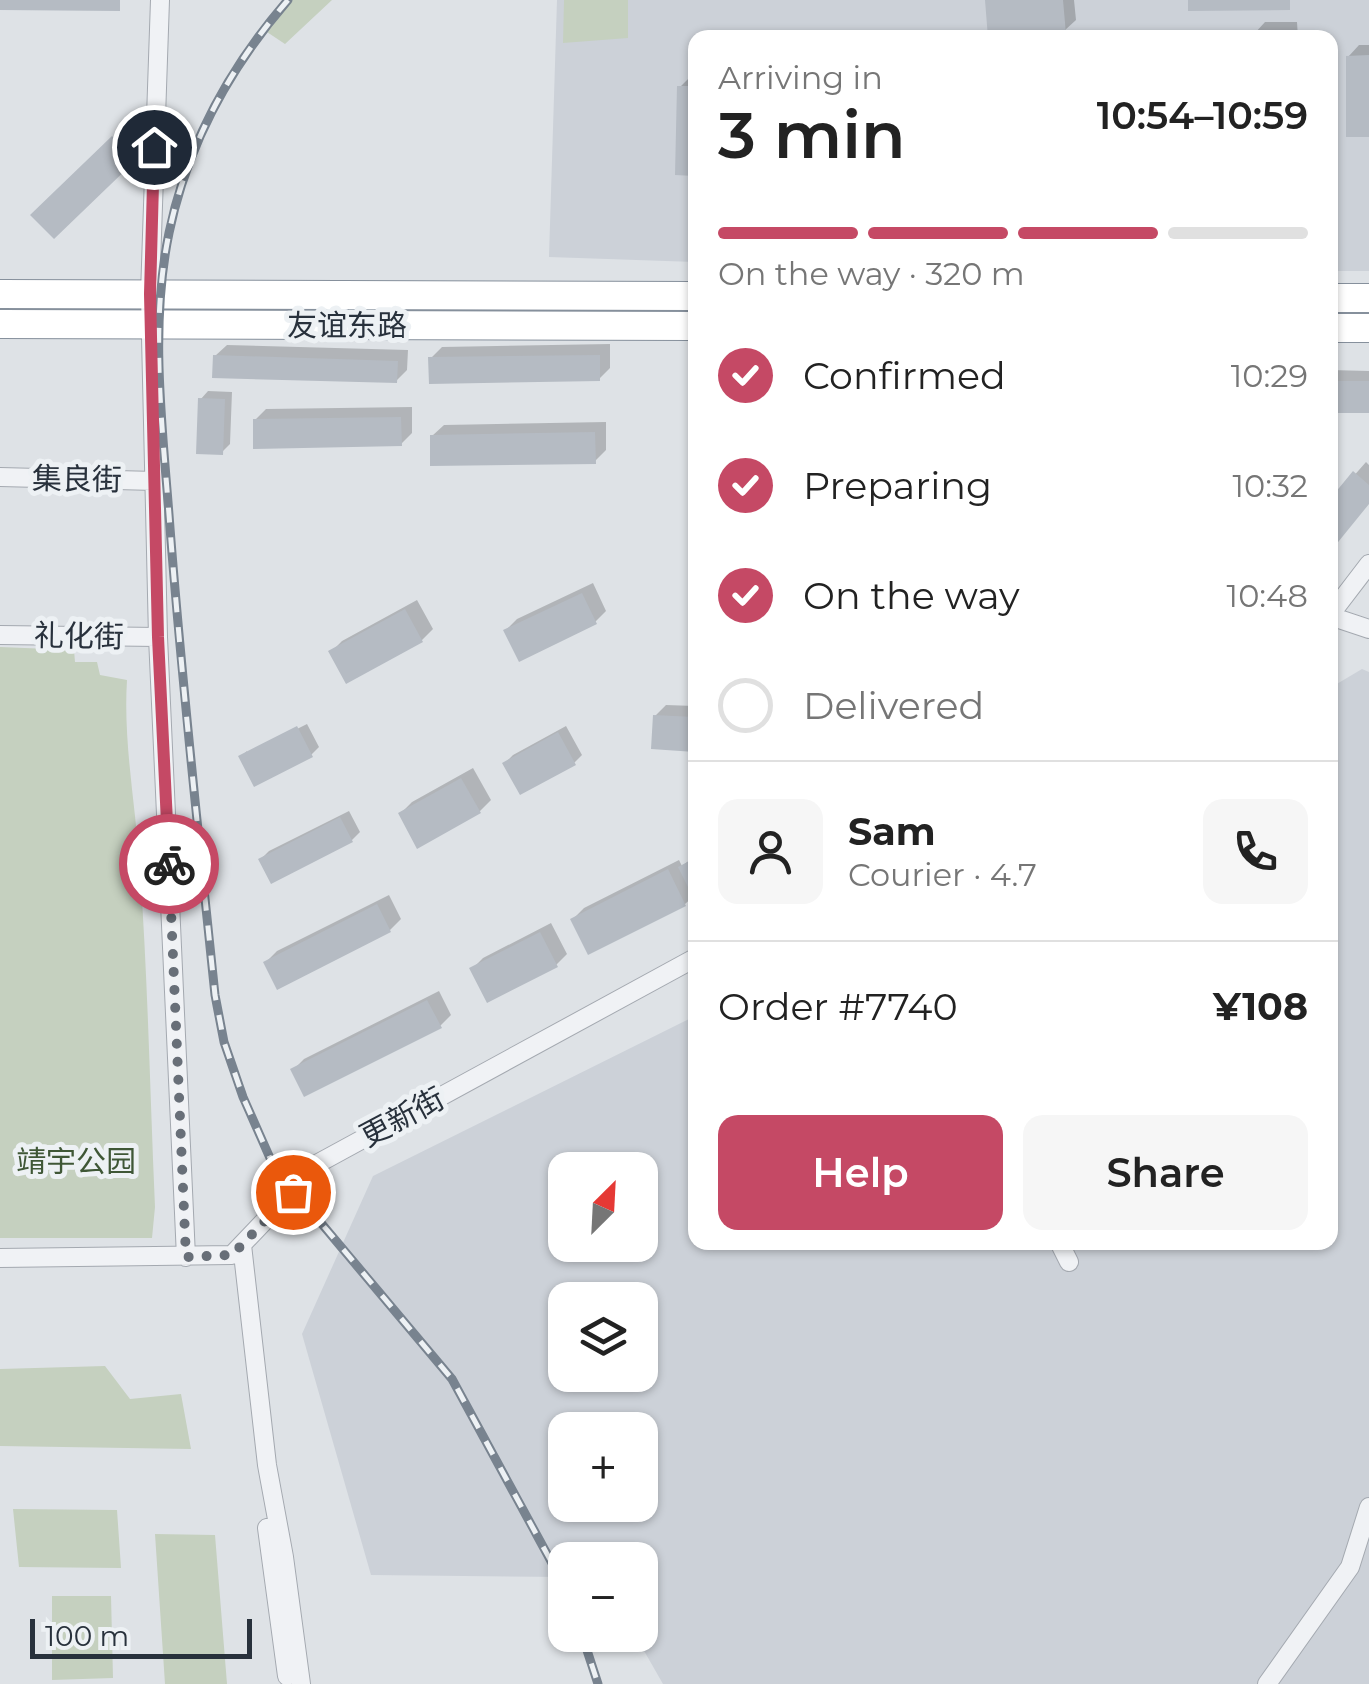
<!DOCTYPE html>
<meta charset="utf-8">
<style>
body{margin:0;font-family:Montserrat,"Noto Sans SC",sans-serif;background:#f6f6f6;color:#222;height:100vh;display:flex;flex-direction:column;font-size:38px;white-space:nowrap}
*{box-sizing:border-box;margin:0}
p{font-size:32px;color:#767676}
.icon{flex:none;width:55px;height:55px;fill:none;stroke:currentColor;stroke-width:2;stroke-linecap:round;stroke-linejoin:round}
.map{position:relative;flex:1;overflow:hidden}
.panel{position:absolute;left:688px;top:30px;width:650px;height:1220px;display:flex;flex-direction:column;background:#fff;border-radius:20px;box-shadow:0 2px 8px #0004}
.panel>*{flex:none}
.needle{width:65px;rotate:24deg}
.fabs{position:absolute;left:548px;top:1152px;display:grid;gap:20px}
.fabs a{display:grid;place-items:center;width:110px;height:110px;border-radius:20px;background:#fff;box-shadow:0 2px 8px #0004;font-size:50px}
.scale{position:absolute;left:30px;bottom:25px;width:222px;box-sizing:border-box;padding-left:10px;border:5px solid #28313c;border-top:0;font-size:28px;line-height:35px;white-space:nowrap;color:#28313c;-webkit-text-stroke:8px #edf1f4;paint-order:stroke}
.pin{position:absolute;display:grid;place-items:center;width:85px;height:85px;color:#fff;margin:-42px;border:5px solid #fff;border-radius:50%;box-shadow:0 2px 10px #0007}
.courier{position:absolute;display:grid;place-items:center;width:100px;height:100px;margin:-50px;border:8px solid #c54965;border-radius:50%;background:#fff;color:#222;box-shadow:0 2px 12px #0007}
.overview em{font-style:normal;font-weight:600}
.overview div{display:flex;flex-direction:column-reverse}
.overview{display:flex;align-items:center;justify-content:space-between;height:170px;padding:0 30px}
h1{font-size:65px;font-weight:600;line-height:75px}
.bar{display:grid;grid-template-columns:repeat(4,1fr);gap:15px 10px;align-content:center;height:120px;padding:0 30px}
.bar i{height:12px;border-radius:8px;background:#e0e0e0}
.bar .on{background:#c54965}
.bar p{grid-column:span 4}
.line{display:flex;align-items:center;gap:25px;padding:0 30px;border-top:2px solid #e0e0e0}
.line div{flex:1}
.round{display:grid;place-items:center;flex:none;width:105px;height:105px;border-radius:20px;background:#f6f6f6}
ol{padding:0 30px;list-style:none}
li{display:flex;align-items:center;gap:30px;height:110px}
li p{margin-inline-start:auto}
li .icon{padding:10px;border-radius:50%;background:#c54965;color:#fff;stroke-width:4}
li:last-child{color:#767676}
li i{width:55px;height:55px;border:5px solid #e0e0e0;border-radius:50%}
.cta{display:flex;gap:20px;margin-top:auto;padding:20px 30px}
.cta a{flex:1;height:115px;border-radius:20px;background:#c54965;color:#fff;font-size:40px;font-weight:600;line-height:115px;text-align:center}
.cta a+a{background:#f6f6f6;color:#222}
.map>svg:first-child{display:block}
</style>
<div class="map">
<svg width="1369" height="1684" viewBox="0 0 1369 1684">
<rect width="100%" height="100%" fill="#dee2e6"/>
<path fill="#ccd1d8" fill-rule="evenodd" d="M557 0H1369V271H1330V38H695V262L549 257Z
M1362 669 1369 672V1684H663L635 1635H640V1560H565V1577L371 1575 302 1334 373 1176 695 1016V1242H1330V688ZM565 1170H640V1245H565ZM565 1300H640V1375H565ZM565 1430H640V1505H565Z"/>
<path fill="#c5d0bf" d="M291 0H332L285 44 267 32Z
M564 0H628V38L563 43Z
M0 647 74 650 75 662H97L100 675 127 680C123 743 136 807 140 870 148 982 150 1095 155 1207L152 1238H0Z
M105 1366 130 1399 181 1394 191 1449 0 1446V1369Z
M13 1509 117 1510 121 1568 19 1567Z
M155 1534 215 1535 227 1684H165Z
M52 1596H111L113 1678 52 1680Z"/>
<path fill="#0003" d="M988 0H1074L1076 20 1064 31Z
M1265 22H1297L1298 38H1254V34Z
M1359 45H1369V135L1348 57Z
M691 76H695V173L680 87Z
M125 127 145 148 54 235 34 215Z
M610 344V368L599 379 431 358 442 347Z
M227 345 408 350 407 370 396 381 215 356Z
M1330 370 1369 371V411L1330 410Z
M208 391 232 392 230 444 222 452 200 400Z
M412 407V433L401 444 255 420 266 409Z
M606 422V450L595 461 432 436 444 425Z
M1366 462 1369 465V503L1330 550V503Z
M593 583 606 611 595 622 506 630 517 619Z
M417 600 433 629 422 640 331 652 342 641Z
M666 705 695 706V749L655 716Z
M307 724 319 747 311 755 241 757 247 751V754Z
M566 726 582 755 574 763H505L513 755Z
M473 768 491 800 480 811 401 813 412 802Z
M349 811 360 832 352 840 261 859 269 851Z
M695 856V895L685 904 589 952 573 919 584 908 679 860 682 866Z
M389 895 401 919 390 930 278 986 266 962 277 951Z
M551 923 567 954 556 965 472 969 483 958Z
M439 991 451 1015 440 1026 293 1070 304 1059Z"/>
<path fill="#b5bbc3" d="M0 0H120V11L0 10Z
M985 0H1063L1066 34 988 38Z
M1188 0H1290V10L1188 11Z
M1369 55V137H1346V56Z
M677 86H695V176L675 175Z
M112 136 136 160 54 239 30 215Z
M213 355 398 361 397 383 212 378Z
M600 355V381L429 384 428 357Z
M1330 381H1369V413H1330Z
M198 398 225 399 223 455 196 454Z
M401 417 402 446 253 449V419Z
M595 432 596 464 430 466V435Z
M1353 471 1369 485V504L1330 552V499Z
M582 593 597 624 519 662 503 630Z
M405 609 423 642 346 684 328 651Z
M653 715 695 717V752L651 749Z
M297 726 313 757 254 787 238 756Z
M558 732 576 765 520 795 502 763Z
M461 778 481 813 417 849 398 813Z
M340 817 353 842 271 884 258 859Z
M695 858V901L678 867Z
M668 869 686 906 588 955 570 919Z
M377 904 391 932 277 990 263 962Z
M540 932 558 967 487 1003 469 968Z
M427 1000 442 1028 304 1097 290 1069Z"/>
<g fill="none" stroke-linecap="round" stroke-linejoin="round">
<g stroke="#a4a9b0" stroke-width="20">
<path id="minor" d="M160 0 150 294 158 637 186 1257
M0 477 155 481
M1330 615 1369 564
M1330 616 1369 629
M0 635 158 637
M1059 1242 1069 1262
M242 1245 267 1465 284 1557 301 1684
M0 1258 232 1255 293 1191 315 1165 695 958
M267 1528 287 1676
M1267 1684 1350 1567 1369 1507"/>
</g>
<g stroke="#86909c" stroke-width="30">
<path id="highway" d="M0 294 695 296
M1330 298H1369
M0 324 695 326
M1330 328H1369"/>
</g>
<use href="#minor" stroke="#f0f2f5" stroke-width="18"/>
<use href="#highway" stroke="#fff" stroke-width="28"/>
<g stroke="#78838f" stroke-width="9">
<path id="rail" d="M288 0C230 67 187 145 169 233 149 330 163 430 170 528 182 684 199 839 215 995L224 1042 243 1097 274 1167 452 1379 565 1587
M582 1635 598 1684"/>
</g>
<use href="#rail" stroke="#edf1f4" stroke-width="5" stroke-dasharray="15" stroke-linecap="butt"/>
</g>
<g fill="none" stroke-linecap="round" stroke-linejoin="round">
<path stroke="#686f78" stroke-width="10" stroke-dasharray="0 18" d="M169 864 186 1257 232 1255 293 1192"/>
<path stroke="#c54965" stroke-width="12" d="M154 147 150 294 158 637 169 864"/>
</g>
<g text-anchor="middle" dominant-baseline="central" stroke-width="10" stroke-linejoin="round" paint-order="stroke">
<g font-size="30" fill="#28313c" stroke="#edf1f4">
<text x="347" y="325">友谊东路</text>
<text transform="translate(77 479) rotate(1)">集良街</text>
<text transform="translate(79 636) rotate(1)">礼化街</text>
<text transform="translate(402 1117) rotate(-28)">更新街</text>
</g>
<g font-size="30" fill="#3f5736" stroke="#edf1f4">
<text x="76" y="1161">靖宇公园</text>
</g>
</g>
</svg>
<div class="fabs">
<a><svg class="needle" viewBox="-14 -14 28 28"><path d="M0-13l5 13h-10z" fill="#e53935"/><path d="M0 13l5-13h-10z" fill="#767676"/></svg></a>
<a><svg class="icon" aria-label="layers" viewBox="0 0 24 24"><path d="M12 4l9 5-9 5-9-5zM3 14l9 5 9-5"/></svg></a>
<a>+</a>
<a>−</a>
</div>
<div class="scale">100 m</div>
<div class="pin" style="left:293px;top:1192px;background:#ea580c"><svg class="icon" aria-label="bag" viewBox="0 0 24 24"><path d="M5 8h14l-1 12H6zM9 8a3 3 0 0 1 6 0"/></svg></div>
<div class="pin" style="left:154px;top:147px;background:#1f2937"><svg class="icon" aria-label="home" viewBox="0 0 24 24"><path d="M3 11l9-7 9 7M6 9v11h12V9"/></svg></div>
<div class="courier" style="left:169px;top:864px"><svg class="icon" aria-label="bike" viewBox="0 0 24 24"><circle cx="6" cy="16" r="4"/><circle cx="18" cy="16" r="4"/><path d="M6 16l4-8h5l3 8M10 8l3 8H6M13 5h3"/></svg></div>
<section class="panel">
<div class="overview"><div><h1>3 min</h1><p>Arriving in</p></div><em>10:54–10:59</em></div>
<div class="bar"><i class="on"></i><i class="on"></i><i class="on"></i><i></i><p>On the way · 320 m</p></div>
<ol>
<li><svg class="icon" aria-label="check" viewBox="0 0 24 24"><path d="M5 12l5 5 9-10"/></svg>Confirmed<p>10:29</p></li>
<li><svg class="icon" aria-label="check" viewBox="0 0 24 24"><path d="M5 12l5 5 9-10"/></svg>Preparing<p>10:32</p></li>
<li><svg class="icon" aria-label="check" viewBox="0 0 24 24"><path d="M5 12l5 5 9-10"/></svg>On the way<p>10:48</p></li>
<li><i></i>Delivered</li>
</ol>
<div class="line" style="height:180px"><a class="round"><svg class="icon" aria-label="person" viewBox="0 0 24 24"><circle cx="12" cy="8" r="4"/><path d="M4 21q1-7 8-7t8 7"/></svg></a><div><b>Sam</b><p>Courier · 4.7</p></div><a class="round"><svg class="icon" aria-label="phone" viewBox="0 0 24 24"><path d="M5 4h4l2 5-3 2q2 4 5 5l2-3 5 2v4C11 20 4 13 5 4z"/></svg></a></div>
<div class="line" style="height:130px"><div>Order #7740</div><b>¥108</b></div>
<div class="cta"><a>Help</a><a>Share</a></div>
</section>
</div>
